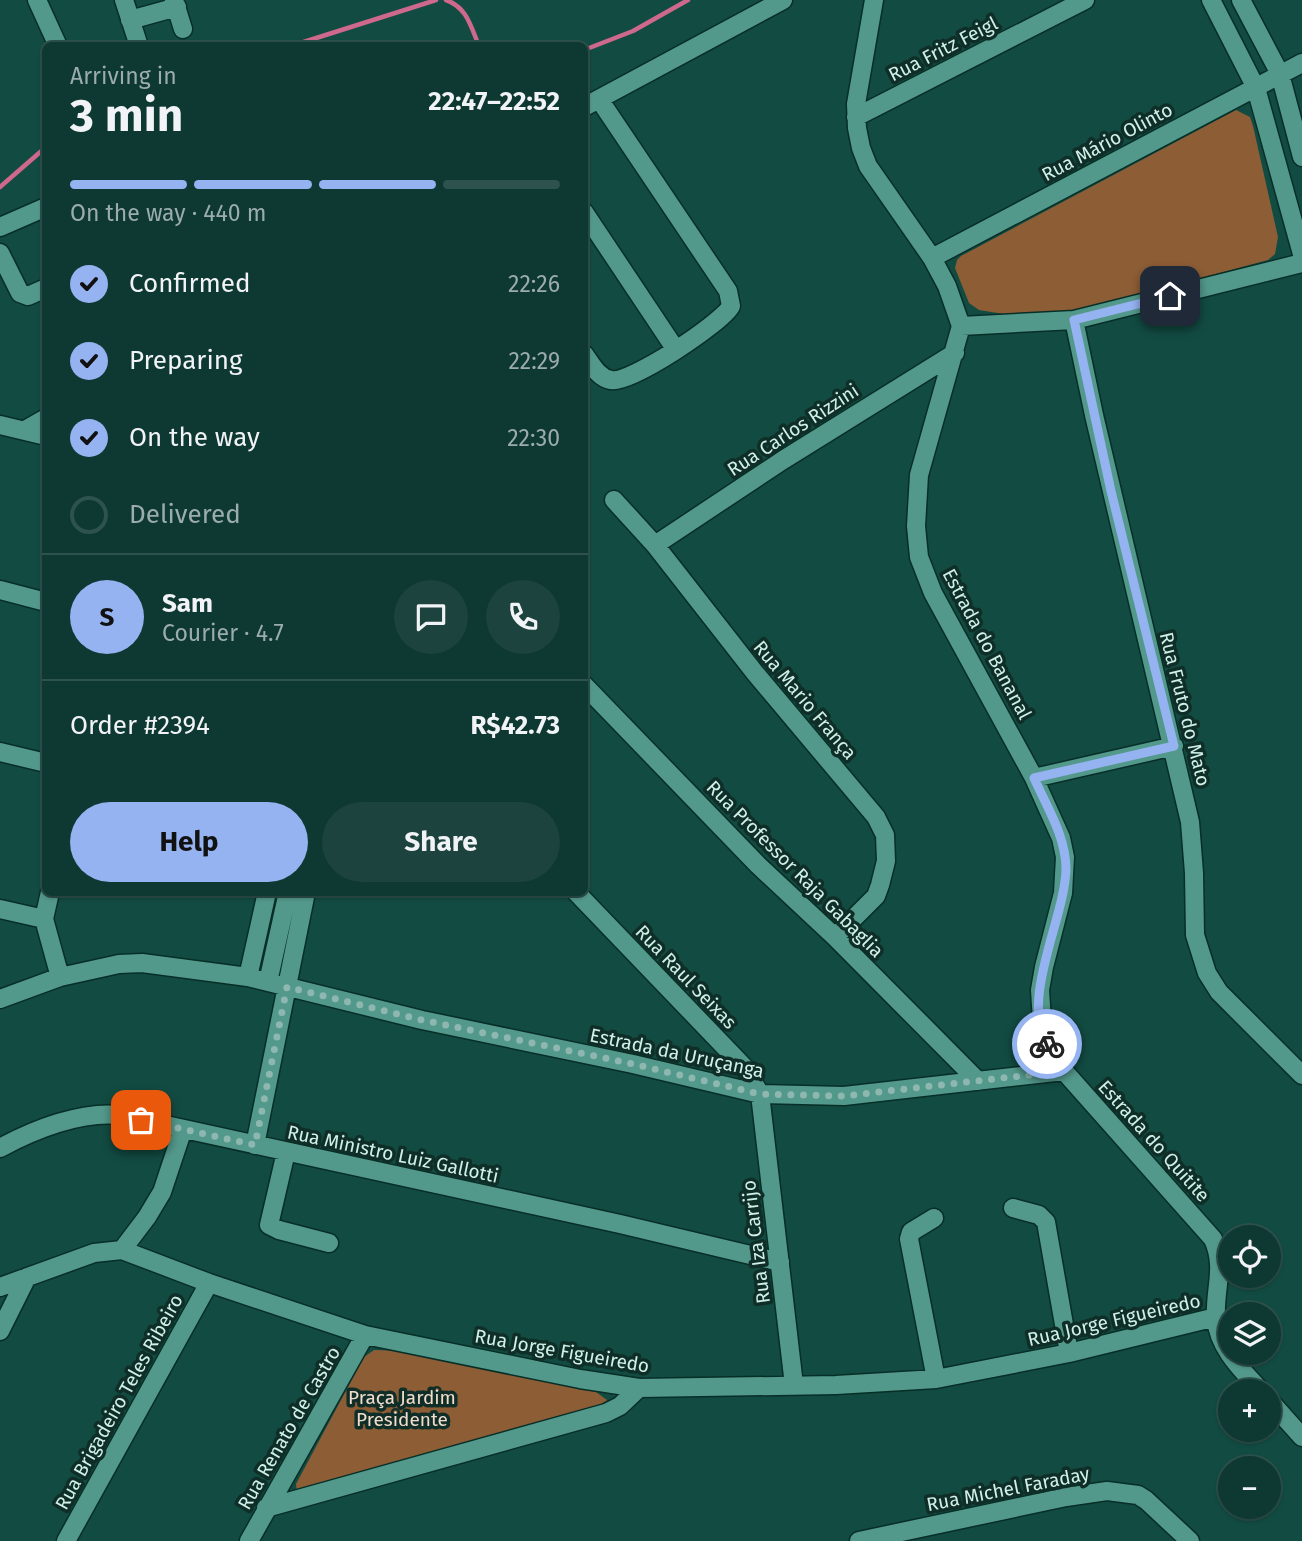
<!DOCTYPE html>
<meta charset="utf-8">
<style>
body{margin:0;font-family:"Fira Sans",sans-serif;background:#1c433e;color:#f1f3f6;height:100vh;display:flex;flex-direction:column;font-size:26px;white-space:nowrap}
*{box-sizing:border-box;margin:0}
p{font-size:23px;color:#9bacac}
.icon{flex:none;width:38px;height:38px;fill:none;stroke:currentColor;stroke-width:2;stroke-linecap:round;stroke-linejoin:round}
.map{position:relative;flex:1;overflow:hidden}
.sheet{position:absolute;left:42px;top:42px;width:546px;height:854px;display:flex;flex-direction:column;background:#0e3832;border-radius:10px;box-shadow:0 2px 5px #0004,0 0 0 2px #2e524d}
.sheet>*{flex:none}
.controls{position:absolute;left:1218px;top:1225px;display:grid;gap:14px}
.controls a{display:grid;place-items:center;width:63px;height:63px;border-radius:50%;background:#0e3832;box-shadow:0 2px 5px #0004,0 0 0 2px #2e524d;font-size:35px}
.pin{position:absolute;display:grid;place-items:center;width:60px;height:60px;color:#fff;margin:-30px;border-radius:14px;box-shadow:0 4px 10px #0006}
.courier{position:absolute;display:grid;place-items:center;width:70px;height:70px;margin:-35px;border:5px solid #95b2f1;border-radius:50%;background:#fff;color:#222;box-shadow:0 2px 9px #0007}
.summary em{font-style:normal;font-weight:700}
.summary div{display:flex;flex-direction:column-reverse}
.summary{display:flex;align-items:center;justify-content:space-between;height:119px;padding:0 28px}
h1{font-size:46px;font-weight:700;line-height:52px}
.bar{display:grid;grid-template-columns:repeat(4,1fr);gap:10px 7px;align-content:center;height:84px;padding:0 28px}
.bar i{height:9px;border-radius:5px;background:#2e524d}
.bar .current{background:#95b2f1}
.bar p{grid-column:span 4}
.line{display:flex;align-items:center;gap:18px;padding:0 28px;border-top:2px solid #2e524d}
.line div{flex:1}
.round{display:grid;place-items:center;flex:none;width:74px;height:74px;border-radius:37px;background:#1c433e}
ol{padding:0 28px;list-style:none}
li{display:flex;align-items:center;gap:21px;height:77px}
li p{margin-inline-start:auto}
li .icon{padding:7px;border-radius:50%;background:#95b2f1;color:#111;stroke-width:4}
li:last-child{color:#9bacac}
li i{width:38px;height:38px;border:4px solid #2e524d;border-radius:50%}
.button{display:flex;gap:14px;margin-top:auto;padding:14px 28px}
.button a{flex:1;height:80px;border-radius:42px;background:#95b2f1;color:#111;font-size:28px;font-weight:700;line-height:80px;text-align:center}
.button a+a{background:#1c433e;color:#f1f3f6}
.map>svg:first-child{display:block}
</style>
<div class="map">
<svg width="1302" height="1541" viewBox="0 0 1302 1541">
<rect width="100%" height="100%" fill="#124b42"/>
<path fill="#8d5e36" d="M1236 110 1250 117 1253 126 1278 237 1275 254 1268 260 1082 310 1004 314 979 310 969 303 955 268 957 260 961 256Z
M374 1350 407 1351 596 1392 607 1400 601 1411 297 1494 296 1484 364 1357Z"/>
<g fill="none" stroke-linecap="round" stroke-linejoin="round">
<path stroke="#ce688c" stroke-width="4.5" d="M446 0C467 7 471 27 479 46
M291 46 436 0
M584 50 633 31 688 0
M0 187 46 147"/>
<g stroke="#072f28" stroke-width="21">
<path id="minor" d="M37 0 58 46
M124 0 139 46
M174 0 183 29
M874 0 856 104 857 128 861 148 868 166 932 258 947 286 961 326 919 475 916 526 919 557 933 593 1034 778 1061 838 1065 857 1063 893 1044 967 1040 990 1043 1037 1064 1071 1213 1239C1226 1268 1214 1289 1216 1319 1219 1349 1242 1370 1261 1391
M1211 0 1256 88 1302 254
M1241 0 1280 74 1302 157
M130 20 177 7
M584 107 783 0
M856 117 1085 0
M584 212 676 350
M0 227 46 207
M0 253 20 293 28 296 46 288
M932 258 1302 63
M1074 320 1094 415 1190 822 1194 873 1195 935 1207 973 1219 992 1302 1075
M961 326 1074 320 1302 263
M584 354C591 363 598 378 611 380 630 384 722 323 731 306L728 291 599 99
M0 425 46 436
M25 430 46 418
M614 500 655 545 755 673 876 817 885 835 886 861 880 885 876 896 835 937
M655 545 783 460 955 353
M0 590 46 602
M584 685 758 865 835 937 978 1081
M0 752 46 763
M1034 778 1174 746
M50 892 44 919 60 977
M576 892 745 1068 760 1094 794 1385
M0 909 44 919
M248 977 267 892
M268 982 288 892
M0 999 60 977 119 964 142 963 248 977 422 1020 633 1064 760 1094 844 1096 1064 1071
M255 1145 306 892
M0 1148C35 1129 81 1111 120 1115L620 1224 780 1262
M286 1152 269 1225 279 1230 329 1243
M1013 1208 1039 1215 1046 1222 1069 1353
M934 1218 911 1232 909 1239 936 1379
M122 1250 147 1217 162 1192 183 1129
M0 1287 94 1253 122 1250 209 1283 365 1335 580 1379 639 1388 836 1385 936 1379 1069 1353 1216 1317
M0 1331 27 1277
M1269 1400 1302 1437
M266 1508 606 1413 620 1406 639 1388
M66 1541 209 1283
M249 1541 365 1335
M859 1541 1066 1497 1107 1491 1138 1495 1146 1500 1190 1541"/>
</g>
<use href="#minor" stroke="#53998b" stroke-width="18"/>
</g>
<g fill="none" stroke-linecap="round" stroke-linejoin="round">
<path stroke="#8db7af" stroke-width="7" stroke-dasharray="0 12.6" d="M141 1120 255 1145 287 987 422 1020 633 1064 760 1094 844 1096 1064 1071 1047 1044"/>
<path stroke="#95b2f1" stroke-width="9" d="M1047 1044C1020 998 1065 918 1066 869 1066 837 1047 807 1034 778L1174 746 1111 491 1074 320 1170 296"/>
</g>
<g text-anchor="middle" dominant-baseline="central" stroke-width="7" stroke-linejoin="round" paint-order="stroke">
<g font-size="19" fill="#cff1e9" stroke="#102e28">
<text transform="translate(943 49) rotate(-27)">Rua Fritz Feigl</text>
<text transform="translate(1107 142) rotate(-28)">Rua Mário Olinto</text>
<text transform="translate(793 430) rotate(-33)">Rua Carlos Rizzini</text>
<text transform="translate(987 644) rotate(62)">Estrada do Bananal</text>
<text transform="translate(805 700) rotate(50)">Rua Mario França</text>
<text transform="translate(1185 709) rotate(76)">Rua Fruto do Mato</text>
<text transform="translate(795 869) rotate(45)">Rua Professor Raja Gabaglia</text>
<text transform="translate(686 977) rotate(46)">Rua Raul Seixas</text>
<text transform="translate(677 1053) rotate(12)">Estrada da Uruçanga</text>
<text transform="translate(1154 1141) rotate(48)">Estrada do Quitite</text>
<text transform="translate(393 1154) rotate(12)">Rua Ministro Luiz Gallotti</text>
<text transform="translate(756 1242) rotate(-97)">Rua Iza Carrijo</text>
<text transform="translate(1114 1320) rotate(-13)">Rua Jorge Figueiredo</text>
<text transform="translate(562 1351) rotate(10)">Rua Jorge Figueiredo</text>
<text transform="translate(119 1402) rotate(-61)">Rua Brigadeiro Teles Ribeiro</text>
<text transform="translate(289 1428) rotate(-60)">Rua Renato de Castro</text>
<text transform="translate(1008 1489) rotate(-11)">Rua Michel Faraday</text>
</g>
<g font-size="19" fill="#f2dccb" stroke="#102e28">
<text x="402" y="1397">Praça Jardim<tspan x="402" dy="22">Presidente</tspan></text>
</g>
</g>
</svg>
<div class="controls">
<a><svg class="icon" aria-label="locate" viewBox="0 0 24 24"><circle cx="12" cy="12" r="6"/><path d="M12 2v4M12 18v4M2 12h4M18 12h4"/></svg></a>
<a><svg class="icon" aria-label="layers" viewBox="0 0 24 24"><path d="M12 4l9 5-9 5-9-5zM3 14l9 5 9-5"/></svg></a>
<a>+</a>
<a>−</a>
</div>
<div class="pin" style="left:141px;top:1120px;background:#ea580c"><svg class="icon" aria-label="bag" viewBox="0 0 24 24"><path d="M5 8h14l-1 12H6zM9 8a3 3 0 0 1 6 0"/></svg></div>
<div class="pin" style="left:1170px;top:296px;background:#1f2937"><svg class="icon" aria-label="home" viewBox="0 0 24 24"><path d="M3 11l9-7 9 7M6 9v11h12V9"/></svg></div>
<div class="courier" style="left:1047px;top:1044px"><svg class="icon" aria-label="bike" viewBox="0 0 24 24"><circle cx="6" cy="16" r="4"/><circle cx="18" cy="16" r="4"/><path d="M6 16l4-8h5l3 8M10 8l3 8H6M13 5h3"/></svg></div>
<section class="sheet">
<div class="summary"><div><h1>3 min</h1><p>Arriving in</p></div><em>22:47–22:52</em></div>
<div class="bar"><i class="current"></i><i class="current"></i><i class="current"></i><i></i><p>On the way · 440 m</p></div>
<ol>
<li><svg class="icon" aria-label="check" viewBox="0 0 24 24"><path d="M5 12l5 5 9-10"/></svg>Confirmed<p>22:26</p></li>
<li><svg class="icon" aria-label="check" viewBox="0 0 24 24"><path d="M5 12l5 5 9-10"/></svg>Preparing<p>22:29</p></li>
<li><svg class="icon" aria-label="check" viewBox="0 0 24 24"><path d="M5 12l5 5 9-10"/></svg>On the way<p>22:30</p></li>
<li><i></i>Delivered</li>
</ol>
<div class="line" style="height:126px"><b class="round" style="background:#95b2f1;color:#111">S</b><div><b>Sam</b><p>Courier · 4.7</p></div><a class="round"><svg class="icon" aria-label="chat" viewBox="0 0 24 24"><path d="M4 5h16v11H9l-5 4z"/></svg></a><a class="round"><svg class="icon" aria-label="phone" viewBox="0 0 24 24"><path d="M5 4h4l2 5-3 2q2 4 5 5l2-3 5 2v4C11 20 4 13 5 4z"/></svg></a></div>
<div class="line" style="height:91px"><div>Order #2394</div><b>R$42.73</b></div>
<div class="button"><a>Help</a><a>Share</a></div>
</section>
</div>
